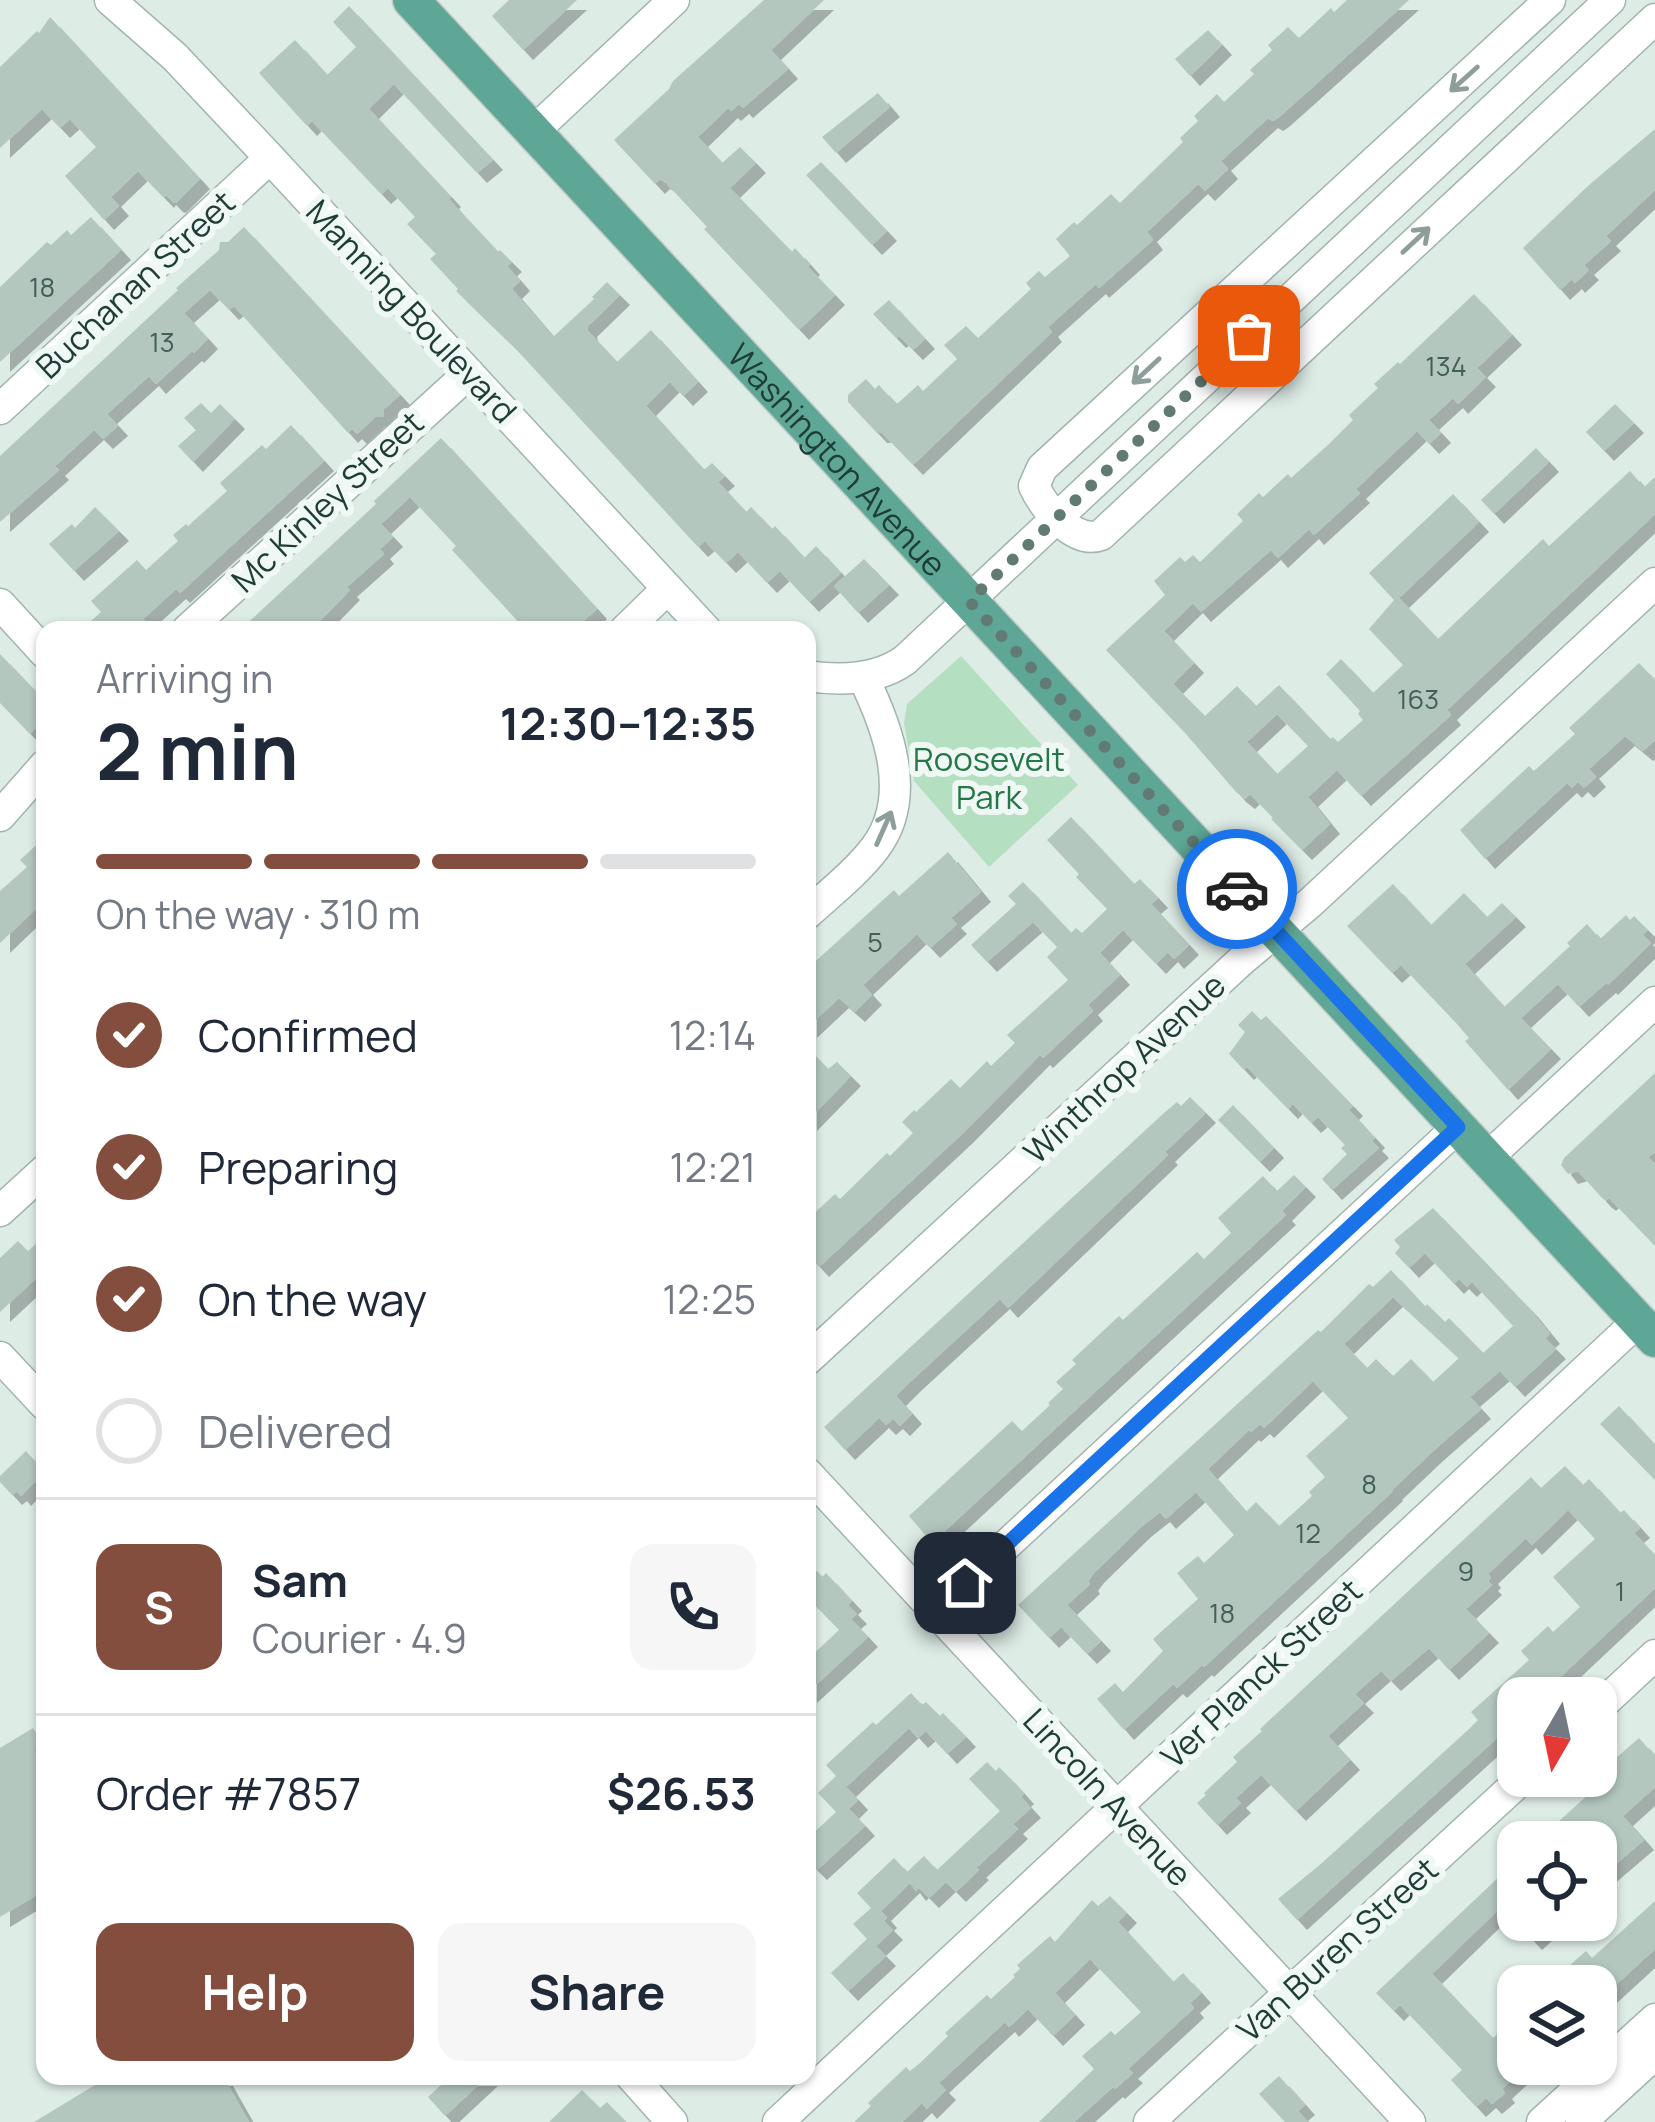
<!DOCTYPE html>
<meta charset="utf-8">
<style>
body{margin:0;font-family:Manrope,sans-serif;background:#f6f6f7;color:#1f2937;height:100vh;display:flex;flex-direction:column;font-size:45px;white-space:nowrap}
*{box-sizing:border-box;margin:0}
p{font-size:39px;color:#747a83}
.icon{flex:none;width:66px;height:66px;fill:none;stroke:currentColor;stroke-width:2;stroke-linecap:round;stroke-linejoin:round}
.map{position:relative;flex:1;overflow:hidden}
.drawer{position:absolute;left:36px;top:621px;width:780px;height:1464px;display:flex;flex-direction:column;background:#fff;border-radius:24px;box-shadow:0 3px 9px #0004}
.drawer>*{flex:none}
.needle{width:78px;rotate:189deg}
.fabs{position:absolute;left:1497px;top:1677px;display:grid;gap:24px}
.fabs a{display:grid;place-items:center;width:120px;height:120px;border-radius:24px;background:#fff;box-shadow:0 3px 9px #0004;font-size:60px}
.pin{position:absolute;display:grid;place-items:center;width:102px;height:102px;color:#fff;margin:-51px;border-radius:24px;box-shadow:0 6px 18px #0006}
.courier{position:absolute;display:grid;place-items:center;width:120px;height:120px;margin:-60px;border:9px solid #1a73e8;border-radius:50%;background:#fff;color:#222;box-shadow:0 3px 15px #0007}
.headline em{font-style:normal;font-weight:700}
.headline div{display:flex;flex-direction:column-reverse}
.headline{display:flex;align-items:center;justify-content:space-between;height:204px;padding:0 60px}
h1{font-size:78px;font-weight:700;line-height:90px}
.bar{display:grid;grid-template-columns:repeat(4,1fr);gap:18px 12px;align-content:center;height:144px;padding:0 60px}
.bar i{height:15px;border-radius:9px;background:#e0e1e3}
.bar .selected{background:#844e3f}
.bar p{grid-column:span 4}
.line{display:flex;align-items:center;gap:30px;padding:0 60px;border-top:3px solid #e0e1e3}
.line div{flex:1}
.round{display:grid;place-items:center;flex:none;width:126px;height:126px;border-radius:24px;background:#f6f6f7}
ol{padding:0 60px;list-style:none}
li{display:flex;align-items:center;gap:36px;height:132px}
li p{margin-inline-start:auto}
li .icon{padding:12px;border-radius:50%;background:#844e3f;color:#fff;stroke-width:4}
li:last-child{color:#747a83}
li i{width:66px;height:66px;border:6px solid #e0e1e3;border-radius:50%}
.primary-button{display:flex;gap:24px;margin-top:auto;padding:24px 60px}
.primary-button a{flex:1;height:138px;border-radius:24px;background:#844e3f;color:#fff;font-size:48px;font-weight:700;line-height:138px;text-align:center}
.primary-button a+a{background:#f6f6f7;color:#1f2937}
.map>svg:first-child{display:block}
</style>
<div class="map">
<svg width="1655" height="2122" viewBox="0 0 1655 2122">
<defs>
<filter id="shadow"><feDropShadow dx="10" dy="10" stdDeviation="0" flood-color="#0004"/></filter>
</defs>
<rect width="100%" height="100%" fill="#deece6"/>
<path fill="#b5dfc1" d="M961 656 1078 785 989 867 914 781 904 723 907 704Z"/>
<path fill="#b3c7bf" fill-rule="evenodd" filter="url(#shadow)" d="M509 0H577L523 50 492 16Z
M764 0H824L771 50 788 69 743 108 739 104 731 111 728 108 698 137 722 163 740 147 756 163 730 188 792 252 795 248 810 265 808 267 835 295 799 330 704 229 707 227 666 183 660 179 655 184 614 140 669 89 673 81Z
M1347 0H1409L1306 93 1279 117 1273 121 1268 118 1221 161 1228 169 1205 191 1198 184 1147 232 1153 240 1099 288 1096 284 1048 327 1052 332 913 465 882 433H877L848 402V395L866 379 875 389 879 385 895 403H898L918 385 923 391 957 359 944 345 966 326 978 338 1031 289 1026 283 1039 271 1045 277 1070 256 1056 239 1074 222 1077 225 1111 194 1120 203 1183 142 1180 138 1198 121 1194 116 1217 94 1224 102 1254 74 1250 70 1272 50 1268 45 1288 27 1299 38 1331 8 1334 12Z
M349 6 493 160 477 173 394 84 369 109 451 197 449 199 455 206 498 252 500 250 512 262 507 266 520 281 512 289 553 337 594 299 592 297 607 282 620 295 587 327 588 331 617 362 651 330 698 382 683 396 670 382 646 406 702 468 705 469 712 463 725 476 718 482 746 512 751 507 772 529 775 526 804 558 816 546 841 573 809 602 780 571 767 583 738 552 726 563 705 541 698 547 515 348 456 291 458 289 430 259 436 254 407 224 415 217 388 188 381 194 312 121 307 126 259 73 295 40 327 75 356 47 333 22Z
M50 17 200 179 177 202 174 203 166 195 164 198 138 171 111 197 119 206 104 220 65 176 96 147 70 119 60 128 42 109 0 148V67L37 31 39 33Z
M1208 30 1222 45 1190 76 1175 59Z
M878 93 890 107 836 153 822 137Z
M1655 129V190L1606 236 1611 241 1584 265 1589 270 1575 283 1572 279 1560 290 1523 248 1589 185Z
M821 162 887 231 872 245 806 175Z
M91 217 121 250 0 362V287L47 242 51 245 67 230 71 235Z
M244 227 400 395 384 409 383 417 376 416 357 434 352 429 348 433 234 306 229 310 210 290 184 313 208 339 194 353 192 351 156 384 149 376 107 414 118 426 103 439 94 430 55 466 59 470 0 522V456L178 290 176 288 219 250 220 242H228Z
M1474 294 1512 335 1477 368 1486 377 1458 404 1453 398 1429 420 1441 433 1429 444 1417 431 1356 489 1360 493 1314 535 1309 529 1278 558 1271 550 1201 612 1193 603 1164 631 1194 663 1173 684 1205 716 1237 686 1256 706 1279 685 1330 739 1333 737 1338 742 1363 720 1358 714 1360 711 1326 674 1341 659 1373 693 1403 665 1369 629 1394 600 1369 573 1453 494 1479 522 1399 598 1438 639 1543 539 1549 546 1630 471 1644 487 1655 477V514L1447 710 1451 715 1361 796 1337 770 1308 797 1330 824 1302 850 1271 819 1273 818 1250 794 1245 799 1236 792 1186 734 1106 650 1165 595 1154 581 1180 557 1185 562 1193 555 1200 562 1243 521 1237 514 1259 493 1263 497 1288 474 1291 478 1329 444 1353 420 1349 415 1378 388 1374 384 1398 362 1400 364ZM1277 714 1308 746 1277 774 1247 742Z
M889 300 925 339 913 350 899 336 896 338 873 314Z
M201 403 211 413 220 404 235 419 193 462 178 446 196 430 184 418Z
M1615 404 1634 423 1604 451 1586 432Z
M291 425 324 461 180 593 176 589 143 619 153 630H81L101 612 91 601 137 560 146 570 178 541 173 535 186 524 188 526 227 491 220 483 262 445 266 449Z
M441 438 597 609 580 624 579 630H535L529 623 524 628 452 550 456 546 410 497 381 524 393 537 380 549 384 554 347 587 350 590 311 630H240L376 504 374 501Z
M1536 448 1549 462 1494 514 1481 500Z
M95 507 119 531 74 571 49 544 72 524 75 528Z
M864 559 889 585 858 613 834 586Z
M0 654 45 701V719L30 734 0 703Z
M1639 663 1655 680V740L1643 751 1625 736 1589 769 1596 777 1584 788 1578 782 1572 788 1567 783 1485 859 1460 830 1529 766 1534 771 1575 734 1569 728Z
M1071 817 1134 884 1140 879 1158 898 1151 904 1189 945 1174 959 1168 952 1156 964 1123 930 1100 953 1120 975 1088 1005 1093 1011 1043 1058 1040 1055 963 1133 819 1267 807 1254V1220L835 1194 840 1199 887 1153 890 1156 913 1133 902 1122 914 1110 916 1112 951 1079 960 1088 987 1061 991 1066 1015 1043 1007 1035 1068 980 1047 957 1057 947 1033 922 987 962 971 945 1016 904 1008 896 1023 882 1071 933 1076 928 1082 933 1107 909 1076 877 1079 874 1047 840Z
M45 837V900L0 943V891L27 867 20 860Z
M948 852 981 892 951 918 957 924 930 948 917 934 863 985 872 995 855 1012 839 998 807 1028V969L894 890 899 896Z
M1393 884 1431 925 1464 893 1487 917 1502 903 1516 917 1465 964 1504 1007 1570 946 1567 943 1587 924 1600 939 1626 915 1630 920 1634 916 1648 930 1643 935 1651 943 1608 985 1606 983 1579 1007 1558 984 1521 1018 1551 1049 1508 1090 1465 1041 1469 1038 1457 1024 1401 965 1392 973 1347 926Z
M1252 1011 1261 1020 1266 1016 1353 1106 1349 1110 1375 1138 1372 1141 1379 1148 1332 1190 1322 1179 1347 1154 1341 1148 1345 1145 1318 1117 1311 1123 1293 1104 1288 1109 1247 1067 1244 1070 1229 1054 1245 1032 1238 1025Z
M807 1047 828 1069 837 1062 851 1076 807 1121Z
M1655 1073V1152L1648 1157 1655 1164V1246L1609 1198 1606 1201 1601 1197 1578 1171 1568 1174 1561 1165 1564 1158Z
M1190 1097 1206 1113 1165 1152 1168 1155 1008 1308 1000 1299 910 1382 896 1396 912 1414 900 1426 893 1419 886 1425 879 1418 845 1450 824 1427 1164 1113 1177 1102 1181 1106Z
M1233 1105 1274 1148 1260 1162 1218 1120Z
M1294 1175 1306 1187 1282 1211 1286 1215 932 1543 909 1516 1012 1421 1022 1431 1050 1405 1048 1403 1063 1389 1056 1382 1076 1364 1072 1360 1119 1316 1123 1320 1197 1252 1204 1259 1231 1233 1218 1218 1263 1176 1277 1191Z
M1433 1208 1528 1307 1550 1334 1545 1338 1556 1349 1515 1387 1500 1371 1470 1397 1481 1409 1432 1452 1392 1490 1393 1491 1204 1667 1202 1665 1177 1688 1173 1684 1124 1730 1097 1699 1115 1683 1123 1692 1163 1651 1153 1639 1198 1599 1177 1573 1198 1556 1204 1563 1234 1535 1196 1492 1166 1519 1160 1512 1141 1527 1094 1573 1088 1581 1090 1584 1067 1605 1101 1641 1087 1654 1061 1627 1049 1638 1018 1605 1318 1330 1321 1332 1369 1284 1373 1287 1391 1270 1425 1307 1427 1304 1445 1322 1449 1318 1483 1353 1513 1326 1472 1282 1467 1287 1459 1279 1454 1284 1425 1253 1409 1268 1395 1253 1400 1247 1394 1240ZM1393 1297 1459 1358 1433 1382 1411 1359 1393 1376 1376 1359 1367 1368 1344 1344ZM1313 1381 1348 1418 1306 1456 1325 1477 1309 1492 1312 1496 1279 1526 1256 1502 1246 1512 1208 1469 1249 1430 1251 1432 1260 1424 1264 1428Z
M45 1236V1270L0 1312V1258L18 1241 28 1251Z
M1619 1406 1655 1445V1480L1600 1424Z
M26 1451 45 1472 21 1496 17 1491 12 1495 0 1482V1476Z
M1565 1466 1583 1485 1589 1479 1620 1513 1624 1510 1640 1528 1634 1533 1655 1555V1588L1538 1698H1518V1719L1297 1920 1278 1899 1322 1863 1469 1729 1478 1720 1471 1712 1529 1660 1521 1651 1548 1626 1553 1632 1580 1607 1553 1577 1595 1539 1568 1510 1532 1545 1526 1538 1488 1574 1491 1578 1488 1581 1492 1585 1466 1609 1489 1633 1449 1670 1429 1648 1391 1681 1381 1671 1355 1694 1364 1703 1328 1736 1350 1760 1296 1811 1261 1775 1236 1798 1241 1803 1217 1825 1197 1803 1206 1795 1204 1793 1237 1762 1233 1757 1262 1731 1260 1729 1531 1477 1541 1488Z
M807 1561 822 1577 826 1573 852 1601 848 1605 857 1614 851 1619 868 1637 807 1693V1660L839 1630 807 1597Z
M911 1693 922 1705 926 1702 940 1716 943 1713 966 1737 947 1754 926 1731 918 1738 909 1728 846 1787 858 1800 849 1809 865 1826 817 1870 807 1860V1839L836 1812 818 1793 836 1776 826 1765 873 1722 876 1725Z
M33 1728 43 1745 34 1750 45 1768V1890L0 1917V1748Z
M1639 1738 1655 1756V1787L1623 1816 1644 1840 1596 1881V1828L1576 1842H1536L1591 1792 1585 1785Z
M987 1762 996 1771 999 1767 1006 1774 1024 1794 1021 1797 1031 1808 1013 1824 1018 1829 976 1868 979 1870 956 1892 946 1882 929 1898 919 1888 916 1891 910 1883 881 1911 887 1918 884 1921 893 1930 876 1946 886 1956 848 1991 831 1973 867 1939 853 1924 871 1908 857 1893 894 1858 907 1872 924 1856 937 1870 1000 1811 969 1779Z
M1518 1859V1920H1554L1532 1940 1501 1907 1432 1974 1493 2038 1511 2023 1518 2031V2074L1502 2089 1505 2093 1492 2104 1486 2098 1476 2107 1451 2080 1462 2070 1400 2005 1394 2011 1376 1993Z
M1110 1896 1127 1913 1118 1922 1173 1982 1183 1973 1201 1993 1190 2003 1194 2008 1128 2069 1133 2073 1115 2089 1113 2087 1074 2122H1039L1094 2069 1082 2056 1111 2031 1115 2035 1141 2012 1090 1959 1055 1993 1075 2015 1053 2036 1028 2009 1009 2027 1005 2022 939 2083 946 2090 927 2109 922 2103 902 2122H854L871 2106 868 2103 906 2067 910 2071 920 2063 948 2036 945 2033 987 1995 991 1999 1015 1977 1013 1975 1020 1969 1017 1965 1050 1936 1055 1942 1092 1900 1098 1906Z
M1655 1901V1949L1596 2003V1986H1546L1586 1951 1592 1958Z
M110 2076H223L249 2122H34Z
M451 2076H488L445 2116 428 2097Z
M1279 2076 1305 2105 1298 2111 1308 2122H1285L1259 2094Z
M582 2090 600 2108 607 2102 626 2122H549Z"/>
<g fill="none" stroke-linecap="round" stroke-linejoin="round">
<g stroke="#a1b4ae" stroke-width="33">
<path id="minor" d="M110 0 175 57 270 158 706 630
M1550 0 1042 468 1034 486C1044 508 1075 545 1101 535L1655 19
M533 132 674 0
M0 409 270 158
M0 604 45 653
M187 630 469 373
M625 630 667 589
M807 676C840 681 877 680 905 660L1610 0
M0 816 45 765
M807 914C830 893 856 873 875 848 914 797 888 728 863 677
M1487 1158 1655 1002
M0 1211 45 1170
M0 1357 45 1405
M807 1360 1242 960 1310 903 1655 583
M807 1473 1410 2122
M935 1611 1458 1127
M1596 1710 1655 1655
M631 2076 672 2122
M778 2122 1638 1321
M1149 2122 1525 1776
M1542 2122 1655 2019
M1581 2122 1655 2054"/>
</g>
<g stroke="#c0c9c7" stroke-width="39">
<g id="major">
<path id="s1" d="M411 0 1655 1339"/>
</g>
</g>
<use href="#minor" stroke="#fff" stroke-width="30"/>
<use href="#major" stroke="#5ea696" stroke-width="36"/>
</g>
<defs><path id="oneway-shaft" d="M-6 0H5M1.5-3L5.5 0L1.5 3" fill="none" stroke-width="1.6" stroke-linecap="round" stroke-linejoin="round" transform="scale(3)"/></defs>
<g stroke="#8e9e9a">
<use href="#oneway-shaft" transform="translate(1464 79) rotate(138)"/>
<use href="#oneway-shaft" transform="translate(1416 240) rotate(-43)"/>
<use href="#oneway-shaft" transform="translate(1146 371) rotate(137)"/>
<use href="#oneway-shaft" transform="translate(884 828) rotate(-66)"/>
</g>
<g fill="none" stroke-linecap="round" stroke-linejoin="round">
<path stroke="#617a74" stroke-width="12" stroke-dasharray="0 21.6" d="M1237 889 969 601 1249 336"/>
<path stroke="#1a73e8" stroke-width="15" d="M965 1583 1458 1127 1237 889"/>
</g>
<g text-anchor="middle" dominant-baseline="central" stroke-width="12" stroke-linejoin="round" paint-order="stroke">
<g font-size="27" fill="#436058">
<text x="42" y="286">18</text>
<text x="162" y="341">13</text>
<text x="1446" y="365">134</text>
<text x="1418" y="698">163</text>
<text x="875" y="941">5</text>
<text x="1369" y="1483">8</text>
<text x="1308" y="1532">12</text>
<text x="1466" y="1570">9</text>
<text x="1620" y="1590">1</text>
<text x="1222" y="1612">18</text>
</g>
<g font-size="33" fill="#1e3d36" stroke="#eff8f4">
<text transform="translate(135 284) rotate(-43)">Buchanan Street</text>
<text transform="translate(412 311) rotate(47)">Manning Boulevard</text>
<text stroke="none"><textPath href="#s1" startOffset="627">Washington Avenue</textPath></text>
<text transform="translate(327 501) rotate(-43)">Mc Kinley Street</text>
<text transform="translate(1124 1068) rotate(-43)">Winthrop Avenue</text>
<text transform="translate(1261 1673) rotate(-43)">Ver Planck Street</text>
<text transform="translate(1108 1797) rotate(47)">Lincoln Avenue</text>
<text transform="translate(1337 1949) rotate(-42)">Van Buren Street</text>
</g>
<g font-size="33" fill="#247847" stroke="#eff8f4">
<text x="989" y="758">Roosevelt<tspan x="989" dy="38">Park</tspan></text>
</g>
</g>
</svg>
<div class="fabs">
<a><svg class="needle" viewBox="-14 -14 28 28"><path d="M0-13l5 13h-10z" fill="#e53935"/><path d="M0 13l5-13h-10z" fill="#747a83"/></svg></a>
<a><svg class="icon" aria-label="locate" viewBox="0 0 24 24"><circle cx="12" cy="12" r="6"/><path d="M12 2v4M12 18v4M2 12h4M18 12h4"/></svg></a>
<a><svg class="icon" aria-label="layers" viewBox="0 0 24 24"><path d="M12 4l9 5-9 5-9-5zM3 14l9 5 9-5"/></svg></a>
</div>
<div class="pin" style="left:1249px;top:336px;background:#ea580c"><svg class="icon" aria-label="bag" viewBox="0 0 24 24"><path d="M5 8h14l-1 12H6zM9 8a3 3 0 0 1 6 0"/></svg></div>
<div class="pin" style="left:965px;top:1583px;background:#1f2937"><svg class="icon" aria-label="home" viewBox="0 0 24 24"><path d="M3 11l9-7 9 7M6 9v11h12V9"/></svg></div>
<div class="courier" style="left:1237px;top:889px"><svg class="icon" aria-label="car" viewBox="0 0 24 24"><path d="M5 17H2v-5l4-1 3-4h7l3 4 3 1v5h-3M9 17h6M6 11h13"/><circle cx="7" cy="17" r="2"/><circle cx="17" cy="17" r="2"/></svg></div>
<section class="drawer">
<div class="headline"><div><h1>2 min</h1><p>Arriving in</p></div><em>12:30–12:35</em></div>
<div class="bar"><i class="selected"></i><i class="selected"></i><i class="selected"></i><i></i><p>On the way · 310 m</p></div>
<ol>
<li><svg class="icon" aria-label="check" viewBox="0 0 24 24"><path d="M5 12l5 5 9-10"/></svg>Confirmed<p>12:14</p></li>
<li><svg class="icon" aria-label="check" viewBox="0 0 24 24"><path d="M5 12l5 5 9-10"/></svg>Preparing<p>12:21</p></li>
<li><svg class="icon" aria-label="check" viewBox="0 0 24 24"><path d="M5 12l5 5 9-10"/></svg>On the way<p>12:25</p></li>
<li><i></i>Delivered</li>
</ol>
<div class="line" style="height:216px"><b class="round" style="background:#844e3f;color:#fff">S</b><div><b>Sam</b><p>Courier · 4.9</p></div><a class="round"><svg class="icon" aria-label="phone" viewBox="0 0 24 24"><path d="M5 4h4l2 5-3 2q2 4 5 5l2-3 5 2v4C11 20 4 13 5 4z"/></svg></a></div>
<div class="line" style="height:156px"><div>Order #7857</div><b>$26.53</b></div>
<div class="primary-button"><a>Help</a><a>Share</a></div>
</section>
</div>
